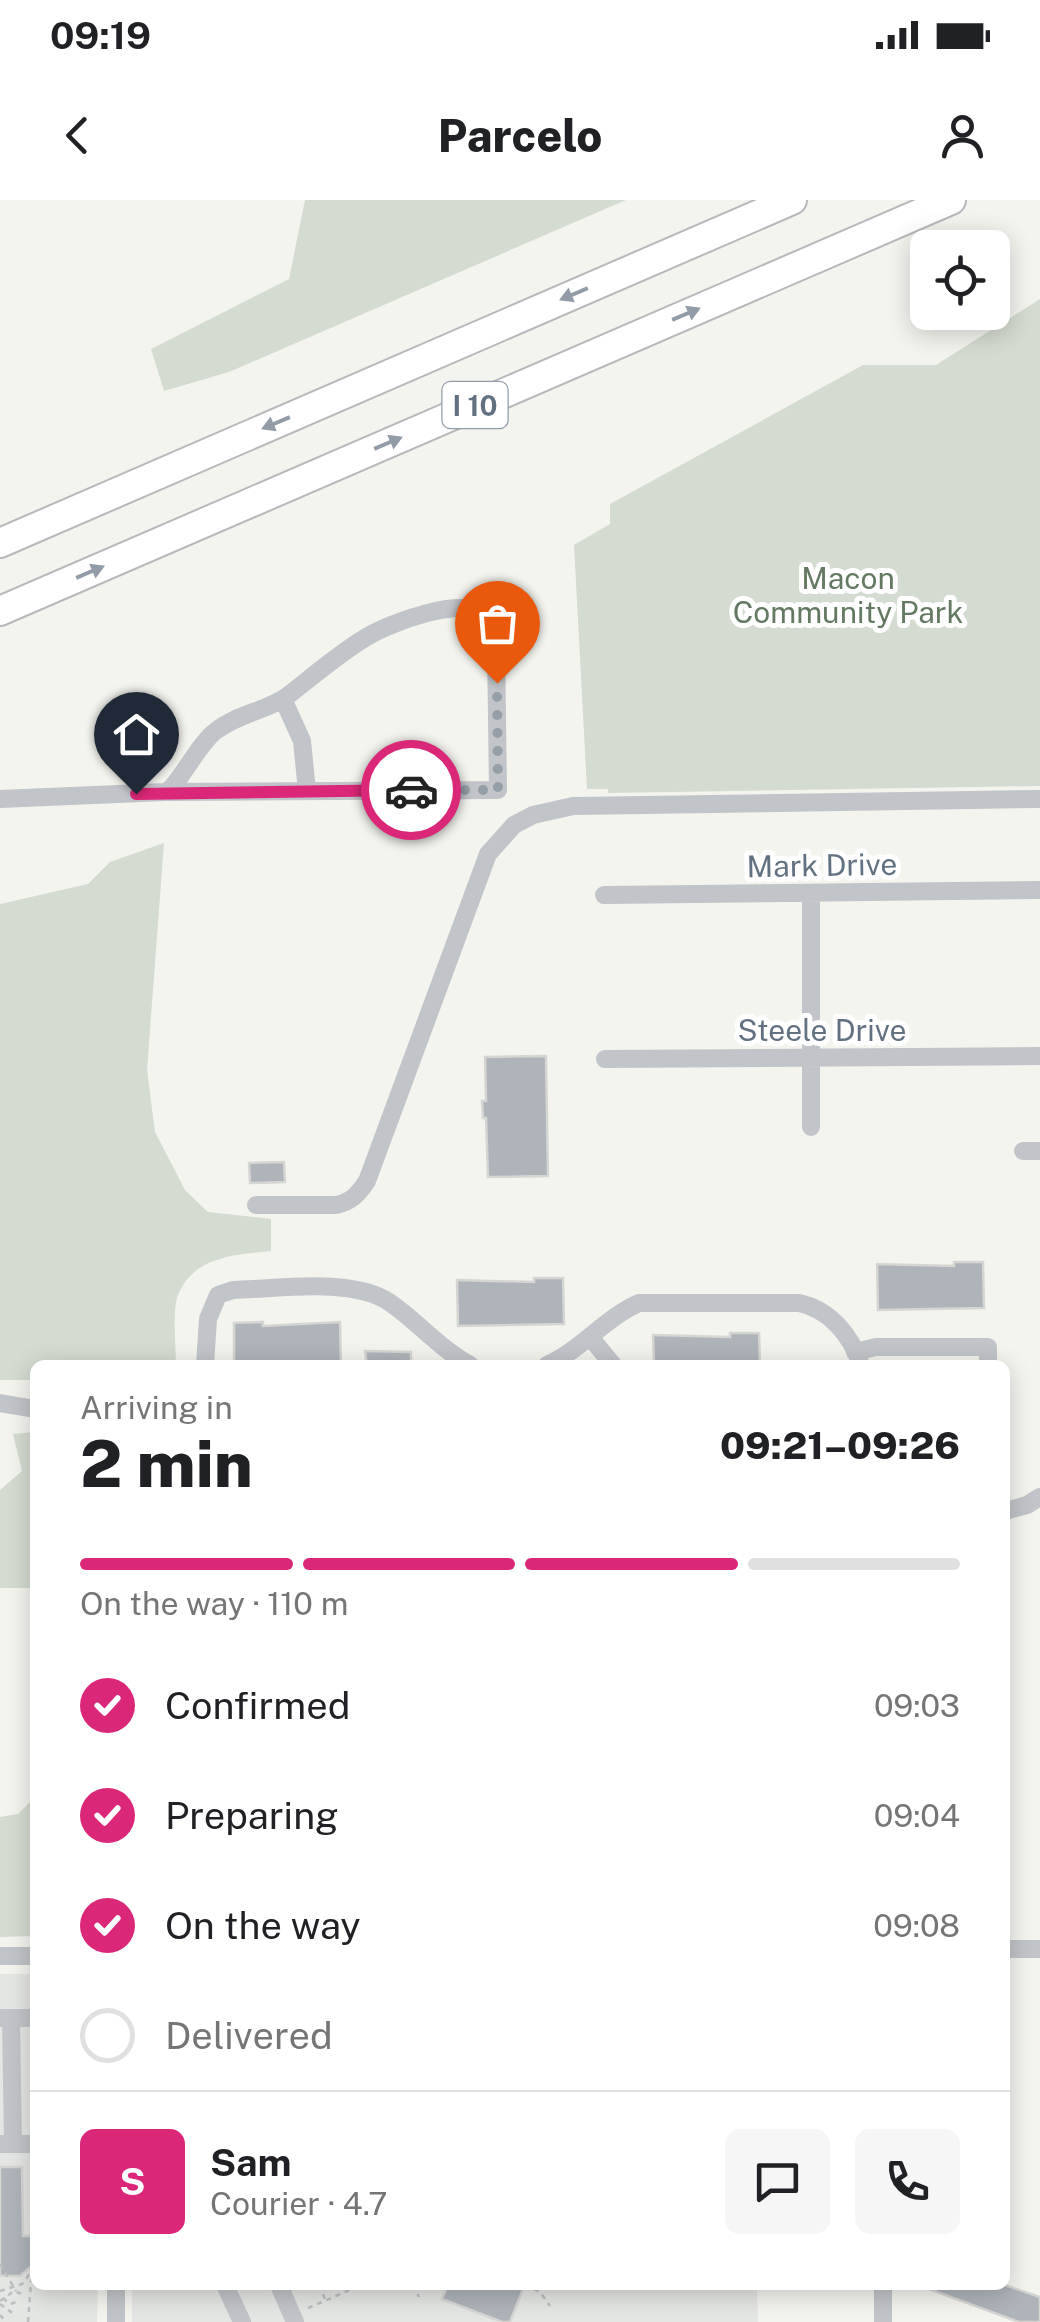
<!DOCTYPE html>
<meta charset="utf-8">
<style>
body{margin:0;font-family:"Public Sans",sans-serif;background:#f6f6f6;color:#202124;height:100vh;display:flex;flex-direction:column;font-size:38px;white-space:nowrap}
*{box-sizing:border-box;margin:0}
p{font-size:32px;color:#757577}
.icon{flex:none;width:55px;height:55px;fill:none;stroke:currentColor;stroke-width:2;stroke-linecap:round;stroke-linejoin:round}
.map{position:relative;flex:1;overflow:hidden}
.drawer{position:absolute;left:30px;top:1160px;width:980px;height:930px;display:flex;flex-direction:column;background:#fff;border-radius:15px;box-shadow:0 5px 25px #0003}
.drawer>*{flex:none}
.buttons{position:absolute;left:910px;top:30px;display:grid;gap:20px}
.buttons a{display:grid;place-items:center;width:100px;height:100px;border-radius:15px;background:#fff;box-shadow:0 5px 25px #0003;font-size:50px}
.pin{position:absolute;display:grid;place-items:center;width:85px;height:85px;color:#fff;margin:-102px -42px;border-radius:50% 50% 50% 0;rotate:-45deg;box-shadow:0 0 10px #0007}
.pin .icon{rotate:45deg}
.courier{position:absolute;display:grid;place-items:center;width:100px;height:100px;margin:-50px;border:8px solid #db2777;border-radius:50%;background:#fff;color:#222;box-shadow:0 2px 12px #0007}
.headline em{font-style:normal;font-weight:800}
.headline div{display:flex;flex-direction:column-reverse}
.headline{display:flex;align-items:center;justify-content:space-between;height:170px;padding:0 50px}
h1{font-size:65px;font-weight:800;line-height:75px}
.bar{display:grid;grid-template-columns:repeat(4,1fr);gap:15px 10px;align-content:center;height:120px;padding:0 50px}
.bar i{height:12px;border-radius:8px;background:#e0e0e0}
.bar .active{background:#db2777}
.bar p{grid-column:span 4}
.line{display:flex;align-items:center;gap:25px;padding:0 50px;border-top:2px solid #e0e0e0}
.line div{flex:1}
.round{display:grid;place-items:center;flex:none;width:105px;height:105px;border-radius:15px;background:#f6f6f6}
ol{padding:0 50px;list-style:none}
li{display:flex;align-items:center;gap:30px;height:110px}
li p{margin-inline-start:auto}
li .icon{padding:10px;border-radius:50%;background:#db2777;color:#fff;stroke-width:4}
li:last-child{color:#757577}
li i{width:55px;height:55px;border:5px solid #e0e0e0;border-radius:50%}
.status{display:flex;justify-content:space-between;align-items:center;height:70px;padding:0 50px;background:#fff;direction:ltr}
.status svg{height:28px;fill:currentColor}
header{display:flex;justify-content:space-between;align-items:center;height:130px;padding:0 50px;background:#fff;font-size:45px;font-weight:800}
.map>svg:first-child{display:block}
</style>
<div class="status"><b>09:19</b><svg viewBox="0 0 49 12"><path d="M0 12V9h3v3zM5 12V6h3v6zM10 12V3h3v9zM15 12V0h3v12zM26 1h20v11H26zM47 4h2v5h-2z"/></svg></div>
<header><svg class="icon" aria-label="back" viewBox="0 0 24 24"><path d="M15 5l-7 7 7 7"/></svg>Parcelo<svg class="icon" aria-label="person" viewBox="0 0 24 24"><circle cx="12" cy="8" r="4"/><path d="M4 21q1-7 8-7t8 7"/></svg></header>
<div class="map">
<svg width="1040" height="2122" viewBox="0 0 1040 2122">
<rect width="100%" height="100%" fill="#f4f4ef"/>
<path fill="#e4e6e3" d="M0 1774H35V2085H98L97 2122H0Z
M132 2085H757L758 2122H132Z"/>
<path fill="#d4dbd0" d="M305 0H626L229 172 164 191 151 149 289 79Z
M1040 99V586L608 593V589H587L574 345 610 324V304L863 165H936Z
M164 643 147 870 155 932 185 990 208 1012 271 1019V1051C235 1055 194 1056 178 1095 172 1109 176 1148 176 1165H35V1180H0V704L88 684 110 662Z
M35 1232V1388H0V1290L22 1271 13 1234Z
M35 1597V1736L0 1737V1617L18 1614Z"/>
<path fill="#aeb4ba" stroke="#d5d5d3" stroke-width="2.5" d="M546 856 548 976 488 977 486 918H483L482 901H486L485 857Z
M284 962 285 982 250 983 249 963Z
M954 1062H983L984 1108 878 1110 877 1064 954 1066Z
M534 1078H563L564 1124 458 1126 457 1080 534 1082Z
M263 1122V1126L340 1122 341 1165H234V1123Z
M730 1133H759L760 1165H654L653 1135 730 1137Z
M365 1151 411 1152V1165H367Z
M0 1967H22L23 2036H34V2064L20 2076H0Z
M448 2085H514L523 2089 510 2122H502L442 2099Z
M918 2085H1005L1040 2097V2122H1019Z"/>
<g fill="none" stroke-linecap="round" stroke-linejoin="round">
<g stroke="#b6b8bb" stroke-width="32">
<path id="highway" d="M0 343 792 0
M0 411 951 0"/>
</g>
<path stroke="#bdbec0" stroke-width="2.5" stroke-dasharray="5 5" stroke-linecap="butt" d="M0 2064 16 2091
M319 2085 325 2099
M413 2085 419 2097
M525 2085 540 2092 550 2106
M0 2091 22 2084 31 2072
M3 2098 10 2104 17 2102
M0 2101 14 2091 22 2094
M0 2104 15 2115
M308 2108 361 2085
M0 2115 6 2122
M28 2122 35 2030"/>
<path stroke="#c1c4c8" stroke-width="18" d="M283 499 302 541 307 591
M0 599 165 592 498 590 496 445C495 435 495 424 487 416 465 394 389 423 365 438 337 455 312 477 286 497 265 511 238 514 217 530 197 544 178 588 165 592
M604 695 1040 690
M605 859 1040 856
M811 927V693
M1023 951H1040
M256 1005H335C351 1003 359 993 367 981L488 654 514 625 533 615 573 606 1040 599
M590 1137 613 1165
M855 1152 876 1147H988V1165
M205 1165 208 1119 218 1095 233 1090C276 1089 352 1077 389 1102 417 1121 439 1148 470 1165
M547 1165C581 1150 605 1118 639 1103H799C829 1109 851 1135 861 1165
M0 1203 35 1209
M1005 1311 1027 1305 1040 1297
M1005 1749H1040
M0 1756H35
M0 1818H35
M11 1818 13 1944
M0 1944H35
M225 2085 242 2122
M279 2085 295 2122
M883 2085V2122
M116 2122V2085"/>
<use href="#highway" stroke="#fff" stroke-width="28"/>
</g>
<defs><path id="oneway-solid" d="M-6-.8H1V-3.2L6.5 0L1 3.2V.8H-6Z" transform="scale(2.5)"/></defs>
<g fill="#919ca8">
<use href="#oneway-solid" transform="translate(574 94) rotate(157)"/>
<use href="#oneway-solid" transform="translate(686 114) rotate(-23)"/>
<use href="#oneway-solid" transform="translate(276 223) rotate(157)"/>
<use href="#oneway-solid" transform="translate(388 243) rotate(-23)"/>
<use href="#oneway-solid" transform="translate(90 372) rotate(-23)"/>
</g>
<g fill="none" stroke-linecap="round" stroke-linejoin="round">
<path stroke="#959fa8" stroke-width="10" stroke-dasharray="0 18" d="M411 590H498L497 483"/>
<path stroke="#db2777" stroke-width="12" d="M136 594 411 590"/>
</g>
<g text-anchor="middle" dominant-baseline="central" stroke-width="10" stroke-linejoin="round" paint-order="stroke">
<rect fill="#fff" stroke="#919ca8" stroke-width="2.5" x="442.5" y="182" width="65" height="46" rx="8"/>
<g font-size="28" font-weight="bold" fill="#627182">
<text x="475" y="205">I 10</text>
</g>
<g font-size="30" fill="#637961" stroke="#fff">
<text x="848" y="378">Macon<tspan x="848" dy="34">Community Park</tspan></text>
</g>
<g font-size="30" fill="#627182" stroke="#fff">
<text transform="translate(822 665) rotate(-1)">Mark Drive</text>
<text x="822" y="830">Steele Drive</text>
</g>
</g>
</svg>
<div class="buttons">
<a><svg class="icon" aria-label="locate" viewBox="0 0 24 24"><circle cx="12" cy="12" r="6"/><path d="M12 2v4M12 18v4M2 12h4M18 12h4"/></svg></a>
</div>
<div class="pin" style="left:497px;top:483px;background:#ea580c"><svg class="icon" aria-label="bag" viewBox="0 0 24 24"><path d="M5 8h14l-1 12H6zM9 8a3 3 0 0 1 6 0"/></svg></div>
<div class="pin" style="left:136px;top:594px;background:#1f2937"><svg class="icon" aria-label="home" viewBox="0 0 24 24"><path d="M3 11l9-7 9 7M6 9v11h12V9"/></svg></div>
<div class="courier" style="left:411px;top:590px"><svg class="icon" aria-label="car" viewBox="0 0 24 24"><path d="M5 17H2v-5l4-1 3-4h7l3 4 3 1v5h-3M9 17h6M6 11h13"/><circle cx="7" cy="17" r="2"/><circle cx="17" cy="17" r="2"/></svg></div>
<section class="drawer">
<div class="headline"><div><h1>2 min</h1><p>Arriving in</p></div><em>09:21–09:26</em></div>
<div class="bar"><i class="active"></i><i class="active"></i><i class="active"></i><i></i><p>On the way · 110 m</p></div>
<ol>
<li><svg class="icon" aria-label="check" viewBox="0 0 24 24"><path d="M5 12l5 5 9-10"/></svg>Confirmed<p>09:03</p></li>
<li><svg class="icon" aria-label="check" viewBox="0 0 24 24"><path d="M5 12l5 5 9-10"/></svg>Preparing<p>09:04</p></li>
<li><svg class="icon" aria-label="check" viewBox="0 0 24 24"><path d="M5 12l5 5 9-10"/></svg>On the way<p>09:08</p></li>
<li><i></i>Delivered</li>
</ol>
<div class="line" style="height:180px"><b class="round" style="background:#db2777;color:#fff">S</b><div><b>Sam</b><p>Courier · 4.7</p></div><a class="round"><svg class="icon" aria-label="chat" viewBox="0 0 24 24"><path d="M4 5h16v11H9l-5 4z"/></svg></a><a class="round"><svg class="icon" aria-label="phone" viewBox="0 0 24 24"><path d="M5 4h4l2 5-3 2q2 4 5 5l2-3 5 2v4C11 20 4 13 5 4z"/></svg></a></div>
</section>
</div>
